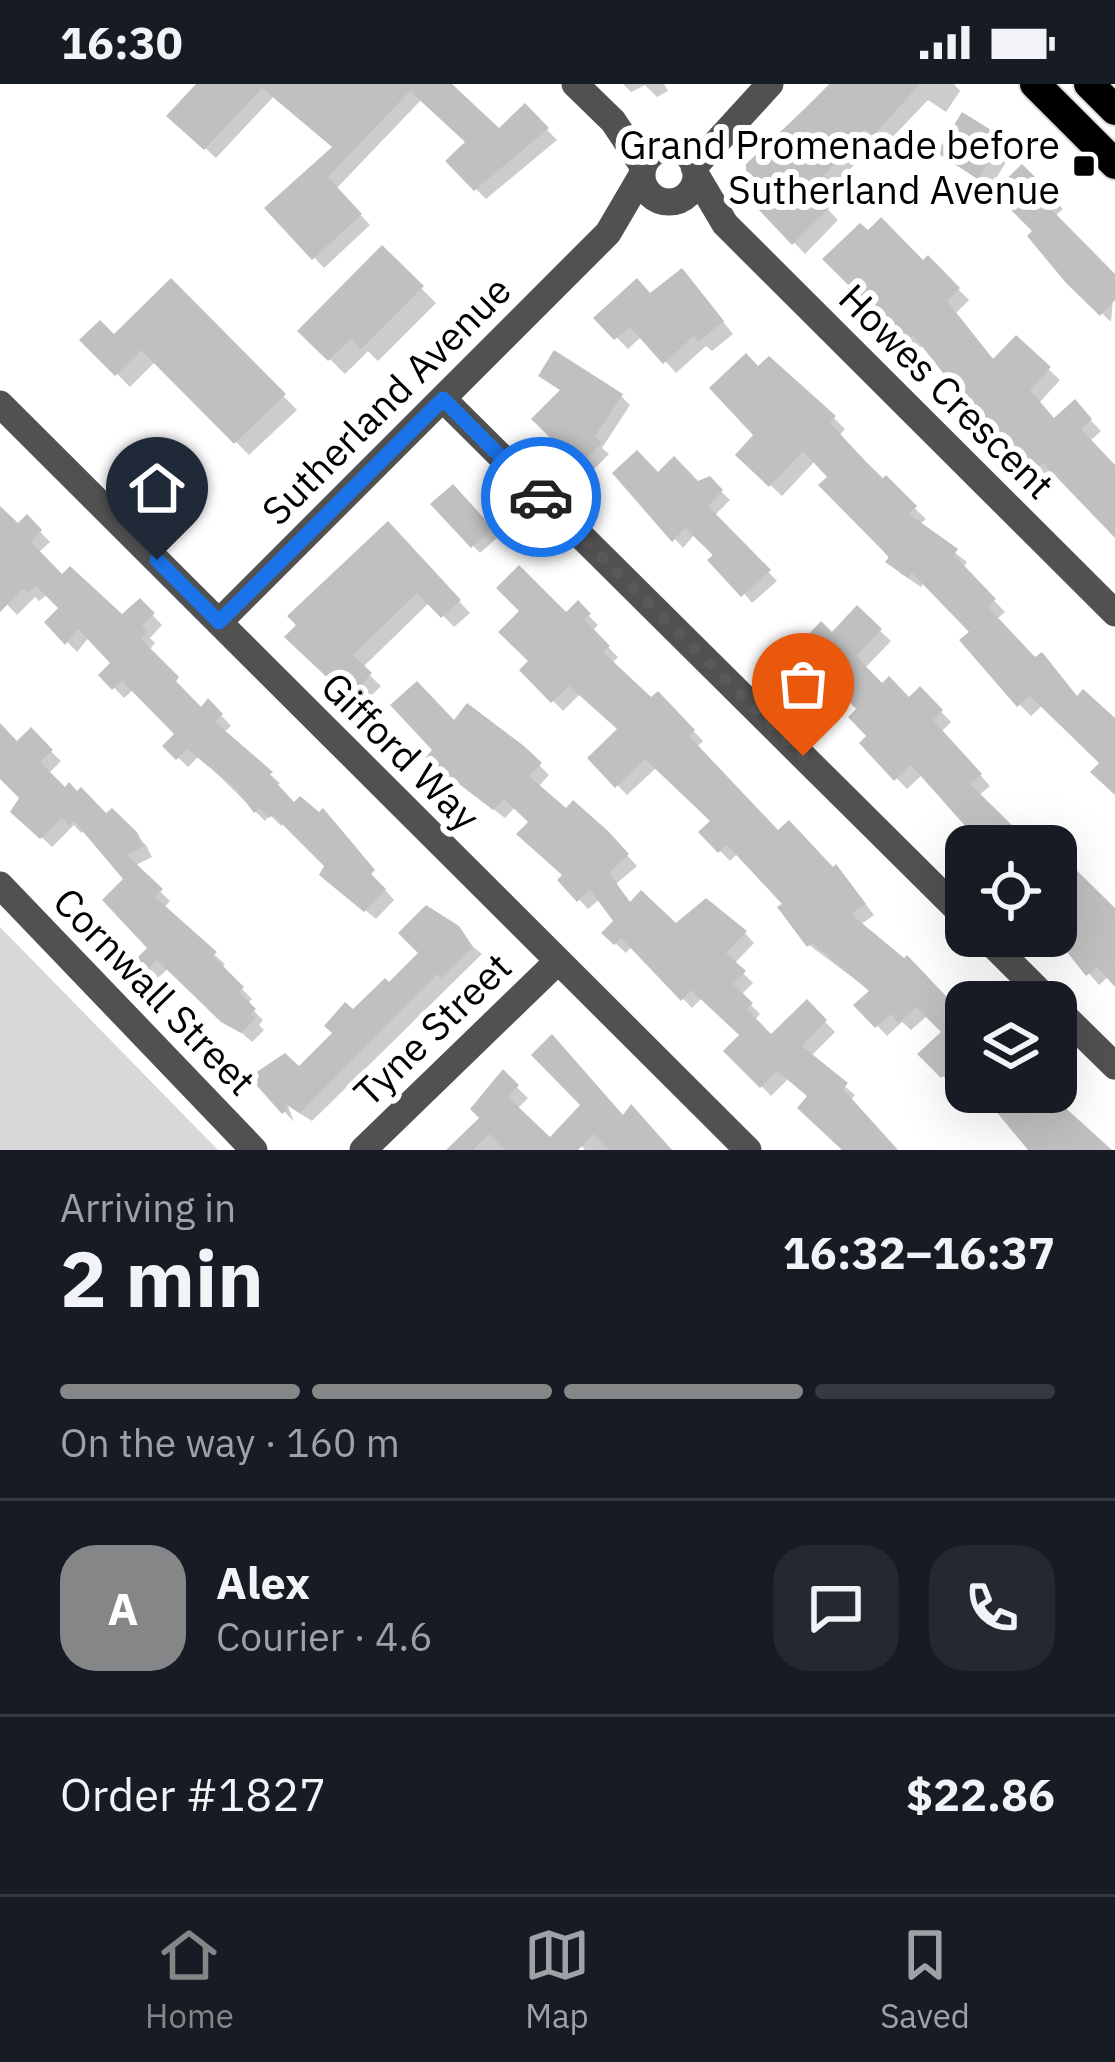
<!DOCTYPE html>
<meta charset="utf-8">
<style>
body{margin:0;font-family:"IBM Plex Sans",sans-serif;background:#242831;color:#f1f3f6;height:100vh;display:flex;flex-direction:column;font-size:45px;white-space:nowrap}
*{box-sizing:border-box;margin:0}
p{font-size:39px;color:#9ea1a6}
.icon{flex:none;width:66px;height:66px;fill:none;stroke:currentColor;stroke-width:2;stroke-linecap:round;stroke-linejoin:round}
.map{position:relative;height:1066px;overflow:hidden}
.sheet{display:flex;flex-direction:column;background:#171b24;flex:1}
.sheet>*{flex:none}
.fabs{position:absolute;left:945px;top:741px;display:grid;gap:24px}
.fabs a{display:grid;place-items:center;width:132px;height:132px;border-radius:24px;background:#171b24;box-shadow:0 12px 48px #0002;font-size:60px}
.pin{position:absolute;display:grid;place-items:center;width:102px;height:102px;color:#fff;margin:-123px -51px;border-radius:50% 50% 50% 0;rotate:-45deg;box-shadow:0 0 12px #0007}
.pin .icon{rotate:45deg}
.courier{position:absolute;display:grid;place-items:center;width:120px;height:120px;margin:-60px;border:9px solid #1a73e8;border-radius:50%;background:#fff;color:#222;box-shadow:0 3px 15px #0007}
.overview em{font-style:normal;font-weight:700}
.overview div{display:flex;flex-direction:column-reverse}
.overview{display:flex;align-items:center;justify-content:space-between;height:204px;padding:0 60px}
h1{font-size:78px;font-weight:700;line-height:90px}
.bar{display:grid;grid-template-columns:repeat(4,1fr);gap:18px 12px;align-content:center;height:144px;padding:0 60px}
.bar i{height:15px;border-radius:9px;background:#363941}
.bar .active{background:#858687}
.bar p{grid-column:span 4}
.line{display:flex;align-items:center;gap:30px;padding:0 60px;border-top:3px solid #363941}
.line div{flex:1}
.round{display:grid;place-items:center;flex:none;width:126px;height:126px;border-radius:36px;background:#242831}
.status{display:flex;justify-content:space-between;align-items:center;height:84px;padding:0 60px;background:#171b24;direction:ltr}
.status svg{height:33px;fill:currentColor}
.tab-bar{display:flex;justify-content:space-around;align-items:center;height:168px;border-top:3px solid #363941;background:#171b24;font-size:33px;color:#9ea1a6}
.tab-bar a{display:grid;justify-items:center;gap:6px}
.tab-bar .active{color:#858687}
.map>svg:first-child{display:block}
</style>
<div class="status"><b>16:30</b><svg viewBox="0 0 49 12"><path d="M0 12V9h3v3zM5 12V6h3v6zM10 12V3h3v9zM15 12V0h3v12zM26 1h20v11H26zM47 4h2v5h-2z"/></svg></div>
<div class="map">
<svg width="1115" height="1066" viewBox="0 0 1115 1066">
<rect width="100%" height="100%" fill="#fff"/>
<path fill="#d8d8d8" d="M0 843 218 1066H0Z"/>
<path fill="#0003" d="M200 0H448L499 48 525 23 557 56 486 115 449 78 469 58 422 15 336 105 370 141 324 184 269 125 335 63 274 12 216 74 171 32Z
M623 0H664L668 7 657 13 645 1 631 8Z
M829 0H954L960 7 946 28 928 16 885 61 878 54 821 118 838 136 805 170 744 106 749 81Z
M1002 56 1013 67 990 104 940 69Z
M1022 84 1063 125 1055 132 1115 192 1111 238 1068 196 1036 147Z
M382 165 436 219 378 277 368 267 345 290 301 247Z
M827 175 939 186 969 216 956 229 995 278 1016 255 1060 296 1039 319 1055 337 1075 320 1101 347 1089 358 1115 385V448L1055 388 1048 394 964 311 924 260 918 266Z
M171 198 297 326 249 371 156 277 130 303 83 256 114 254Z
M692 199 733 250 712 267 706 262 676 289 642 252 628 265 598 234Z
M759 285 834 334 845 345 839 352 926 435 919 441 967 478 963 484 1005 528 996 536 1078 615 1115 636V708L1103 679 1043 621 1031 632 1020 621 964 556 973 548 925 497 921 503 900 489 816 376 782 412 750 382 757 351Z
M542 292 621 312 630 321 602 364 609 370 590 389 535 335 562 308Z
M616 389 698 400 709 396 730 416 714 432 777 497 752 519 695 450 683 464Z
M453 404 498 453 480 469 434 421Z
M0 428 18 443 27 434 50 458 38 469 62 494 121 534 140 518 162 541 150 554 155 559 148 567 201 627 218 628 231 642 223 649 280 699 276 703 294 722 351 756 346 761 394 816 376 835 323 791 328 782 285 738 281 742 270 731 265 737 199 672 188 683 166 662 178 650 134 605 124 614 102 591 114 579 89 553 77 568 48 538 62 524 48 510 39 517 35 513 17 531 0 513Z
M388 441 470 529 454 543 430 518 362 584 381 602 361 622 288 553Z
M578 521 598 541 592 547 618 573 611 580 651 617 668 620 703 657 697 663 778 750 846 794 874 831 860 841 966 937V989L952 1002 922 970 945 948 928 931 911 946 902 938 887 952 858 921 872 908 809 861 782 824 786 820 738 769 730 777 702 748 714 737 657 683 627 711 591 674 621 646 581 609 563 627 523 586Z
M880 547 891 557 864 585 882 603 909 617 920 606 951 638 941 648 990 702 978 712 1023 756 1048 762H988L923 690 907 705 863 659 870 652 860 625 843 607 821 631 791 603 832 552Z
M455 641 522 664 549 691 538 703 566 729 606 749 637 782 616 800 632 821 676 843 745 849 754 859 734 880 753 899 741 911 760 930 754 937 772 954 807 919 835 948 810 973 855 1011 850 1017 896 1066H844L801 1024 810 1013 788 995 771 1012 727 967 743 951 703 913 692 924 632 862 626 869 615 859 616 837 600 815 588 825 561 796 566 792 532 738 515 723 505 734 439 684Z
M0 644 17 661 31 648 61 677 48 690 65 707 106 732 112 728 146 761 152 773 134 782 170 817 163 825 225 880 221 884 252 915 247 920 263 936 259 941 264 946 252 958 169 884 144 906 127 888 151 864 127 795 86 745 81 749 74 741 52 763 14 727 22 714 0 687Z
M1056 770 1115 828V898L1109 892 1099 901 1058 854 1054 859 1047 852H1056Z
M426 825 482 870 312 1037 288 1022 294 1038 254 994 299 987 353 929 389 902 422 869Z
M503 990 528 1014 517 1025 559 1066H450L483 1034Z
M641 1034 669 1066H585L564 1042Z"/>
<path fill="#c0c0c0" d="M196 0H452L499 44 525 19 549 44 474 107 445 77 465 58 410 7 328 93 362 130 312 176 264 124 332 63 262 4 204 66 166 32Z
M831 0H920L873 52 865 45 812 105 830 123 792 161 740 106 746 99V80Z
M962 28 1004 54 978 95 937 69Z
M1022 80 1056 114 1048 122 1115 190V216L1100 232 1066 199 1027 152 1032 147 993 108Z
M881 133 923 176 928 171 960 204 947 217 993 275 1016 251 1051 283 1030 306 1054 334 1075 315 1092 335 1081 345 1115 381V454L1043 379 1035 386 962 313 913 251 906 258 822 175 860 139 868 146Z
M382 161 424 202 361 265 351 255 328 277 297 247Z
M682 184 724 237 698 258 694 252 663 280 630 243 614 256 593 234 637 194 650 209Z
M171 194 286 310 234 360 141 266 115 292 79 256 100 236 114 250Z
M554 266 623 310 595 352 602 359 579 382 531 335 560 306 538 292Z
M746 269 758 282 769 272 836 332 830 339 882 395 886 391 917 422 909 430 958 465 954 471 996 515 988 523 1035 573 1042 568 1077 612 1083 605 1115 634V711L1090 688 1099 679 1030 612 1017 623 959 556 969 548 912 489 908 494 885 478 889 473 818 401 827 393 803 367 769 403 735 371 753 351 709 304Z
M637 366 658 388 674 372 698 397 710 392 723 406 708 422 771 486 741 513 707 476 713 471 685 444 672 458 612 389Z
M453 400 493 444 471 464 430 420Z
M0 422 18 439 27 430 42 446 31 458 62 490 70 482 122 530 140 514 155 529 142 542 147 548 141 555 179 593 176 597 201 623 208 614 223 630 215 638 273 688 269 691 294 718 300 712 319 728 323 724 375 786 371 790 386 805 364 828 319 791 324 782 273 731 269 734 259 724 254 729 236 705 187 665 176 676 162 662 174 650 122 597 112 606 98 591 110 579 78 545 65 561 44 538 58 524 36 502 27 509 23 505 0 528Z
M388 437 461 516 441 534 417 509 353 571 372 589 349 614 284 553 296 541 287 532Z
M519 481 566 528 578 516 591 530 584 535 610 562 603 568 651 613 658 607 695 646 689 652 778 746 789 736 833 783 836 780 866 820 851 830 904 874 907 871 966 933V992L955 980 941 994 917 970 941 948 916 923 899 939 891 930 875 944 853 921 869 907 812 859 807 863 777 823 782 820 727 761 718 769 698 748 710 737 645 675 615 704 587 674 617 645 569 602 551 619 519 586 528 577 498 548 519 527 496 504Z
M857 521 882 545 856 572 882 599 889 592 909 613 920 602 943 626 933 636 982 690 970 700 1023 752 1032 742 1053 762H983L911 681 894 697 859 659 866 652 848 633 856 625 831 599 808 622 787 603 800 589 785 575 821 537 832 548Z
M417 597 454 636 467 619 524 662 542 679 529 692 566 724 573 716 608 747 629 770 609 789 630 818 641 806 676 839 706 814 747 847 726 869 746 887 733 900 753 919 747 925 771 950 807 915 827 936 802 962 848 999 843 1005 898 1066H842L797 1024 807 1012 777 987 760 1004 723 967 739 951 691 906 681 917 621 854 614 861 601 849 613 837 590 806 577 818 557 796 562 791 516 750 528 738 504 715 493 726 425 674 432 666 390 621Z
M0 639 17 657 31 643 53 666 40 678 65 703 69 698 77 707 81 703 106 729 112 724 137 748 144 762 127 771 163 805 155 813 217 868 213 872 244 903 239 908 256 925 251 930 256 934 241 949 221 938 157 876 132 898 123 888 147 864 102 816 123 795 74 737 69 742 62 734 40 755 10 728 19 714 0 695Z
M1056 766 1115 824V903L1097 883 1086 892 1056 854Z
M426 821 459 842 473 863 441 894 437 890 300 1029 284 1019 288 1025 282 1030 249 993 285 969 299 982 332 949 324 942 345 918 353 925 385 894 389 898 418 869 398 849Z
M552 950 623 1031 631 1020 672 1066H609L593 1050 578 1066H505L489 1050 473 1066H446L479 1034 470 1025 503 985 519 1001 508 1013 550 1053 580 1021 531 971Z
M980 1008H1048L1112 1066H1028Z"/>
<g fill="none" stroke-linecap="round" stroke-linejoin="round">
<g stroke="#dbdbdb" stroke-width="34">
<path id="major" d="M1035 0 1115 80
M1089 0 1115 26"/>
</g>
<path stroke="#515151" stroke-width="27" d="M575 0 613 37 643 82
M642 91a27 27 0 1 1 54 0a27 27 0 1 1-54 0Z
M694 83 770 0
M696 91 725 140 1115 529
M443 315 966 834
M0 320 748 1066
M219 538 608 149 642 91
M0 801 254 1066
M984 852 1050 918
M1056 924 1115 982
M363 1066 556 879"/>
<use href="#major" stroke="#000" stroke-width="30"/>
</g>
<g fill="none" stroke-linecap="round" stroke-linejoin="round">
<path stroke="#595959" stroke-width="12" stroke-dasharray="0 21.6" d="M541 413 803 672"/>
<path stroke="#1a73e8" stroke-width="15" d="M157 476 219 538 443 315 541 413"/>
</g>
<rect fill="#000" stroke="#fff" stroke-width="4.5" x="1072" y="70" width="24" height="24" rx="6"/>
<g text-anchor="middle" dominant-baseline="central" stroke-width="12" stroke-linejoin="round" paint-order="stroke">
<g font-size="39" fill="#000" stroke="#fff" text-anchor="end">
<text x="1060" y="60">Grand Promenade before<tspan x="1060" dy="45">Sutherland Avenue</tspan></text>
</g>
<g font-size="39" fill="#000" stroke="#fff">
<text transform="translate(947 307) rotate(45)">Howes Crescent</text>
<text transform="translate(386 316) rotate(-45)">Sutherland Avenue</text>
<text transform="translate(401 667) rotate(45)">Gifford Way</text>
<text transform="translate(155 907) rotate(46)">Cornwall Street</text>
<text transform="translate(432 945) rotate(-44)">Tyne Street</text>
</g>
</g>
</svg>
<div class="fabs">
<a><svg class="icon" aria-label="locate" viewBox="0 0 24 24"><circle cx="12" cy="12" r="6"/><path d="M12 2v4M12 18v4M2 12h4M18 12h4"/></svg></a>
<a><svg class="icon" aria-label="layers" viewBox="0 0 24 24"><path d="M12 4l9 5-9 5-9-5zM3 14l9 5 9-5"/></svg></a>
</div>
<div class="pin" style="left:803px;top:672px;background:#ea580c"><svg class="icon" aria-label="bag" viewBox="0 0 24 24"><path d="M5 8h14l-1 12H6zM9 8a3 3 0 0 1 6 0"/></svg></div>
<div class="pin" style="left:157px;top:476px;background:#1f2937"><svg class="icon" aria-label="home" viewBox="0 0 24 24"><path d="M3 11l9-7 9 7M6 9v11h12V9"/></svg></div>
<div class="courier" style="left:541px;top:413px"><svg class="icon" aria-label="car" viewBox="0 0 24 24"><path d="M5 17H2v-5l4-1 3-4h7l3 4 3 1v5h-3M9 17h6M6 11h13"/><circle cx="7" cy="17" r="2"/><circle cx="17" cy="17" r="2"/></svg></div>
</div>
<section class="sheet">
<div class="overview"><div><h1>2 min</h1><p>Arriving in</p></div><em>16:32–16:37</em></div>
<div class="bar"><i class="active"></i><i class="active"></i><i class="active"></i><i></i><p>On the way · 160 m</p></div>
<div class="line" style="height:216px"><b class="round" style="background:#858687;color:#fff">A</b><div><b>Alex</b><p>Courier · 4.6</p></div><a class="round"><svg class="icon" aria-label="chat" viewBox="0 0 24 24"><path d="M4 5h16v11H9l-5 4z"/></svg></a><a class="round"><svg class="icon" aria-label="phone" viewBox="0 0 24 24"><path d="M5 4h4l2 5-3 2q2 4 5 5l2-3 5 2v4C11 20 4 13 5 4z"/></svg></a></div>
<div class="line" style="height:156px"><div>Order #1827</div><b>$22.86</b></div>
</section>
<nav class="tab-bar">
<a class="active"><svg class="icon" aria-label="home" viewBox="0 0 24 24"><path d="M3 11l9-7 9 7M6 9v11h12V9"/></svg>Home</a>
<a><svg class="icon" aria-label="map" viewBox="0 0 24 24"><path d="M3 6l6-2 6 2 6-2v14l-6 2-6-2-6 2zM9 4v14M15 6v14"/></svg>Map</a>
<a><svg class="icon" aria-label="saved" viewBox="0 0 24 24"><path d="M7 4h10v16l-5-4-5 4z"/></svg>Saved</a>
</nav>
